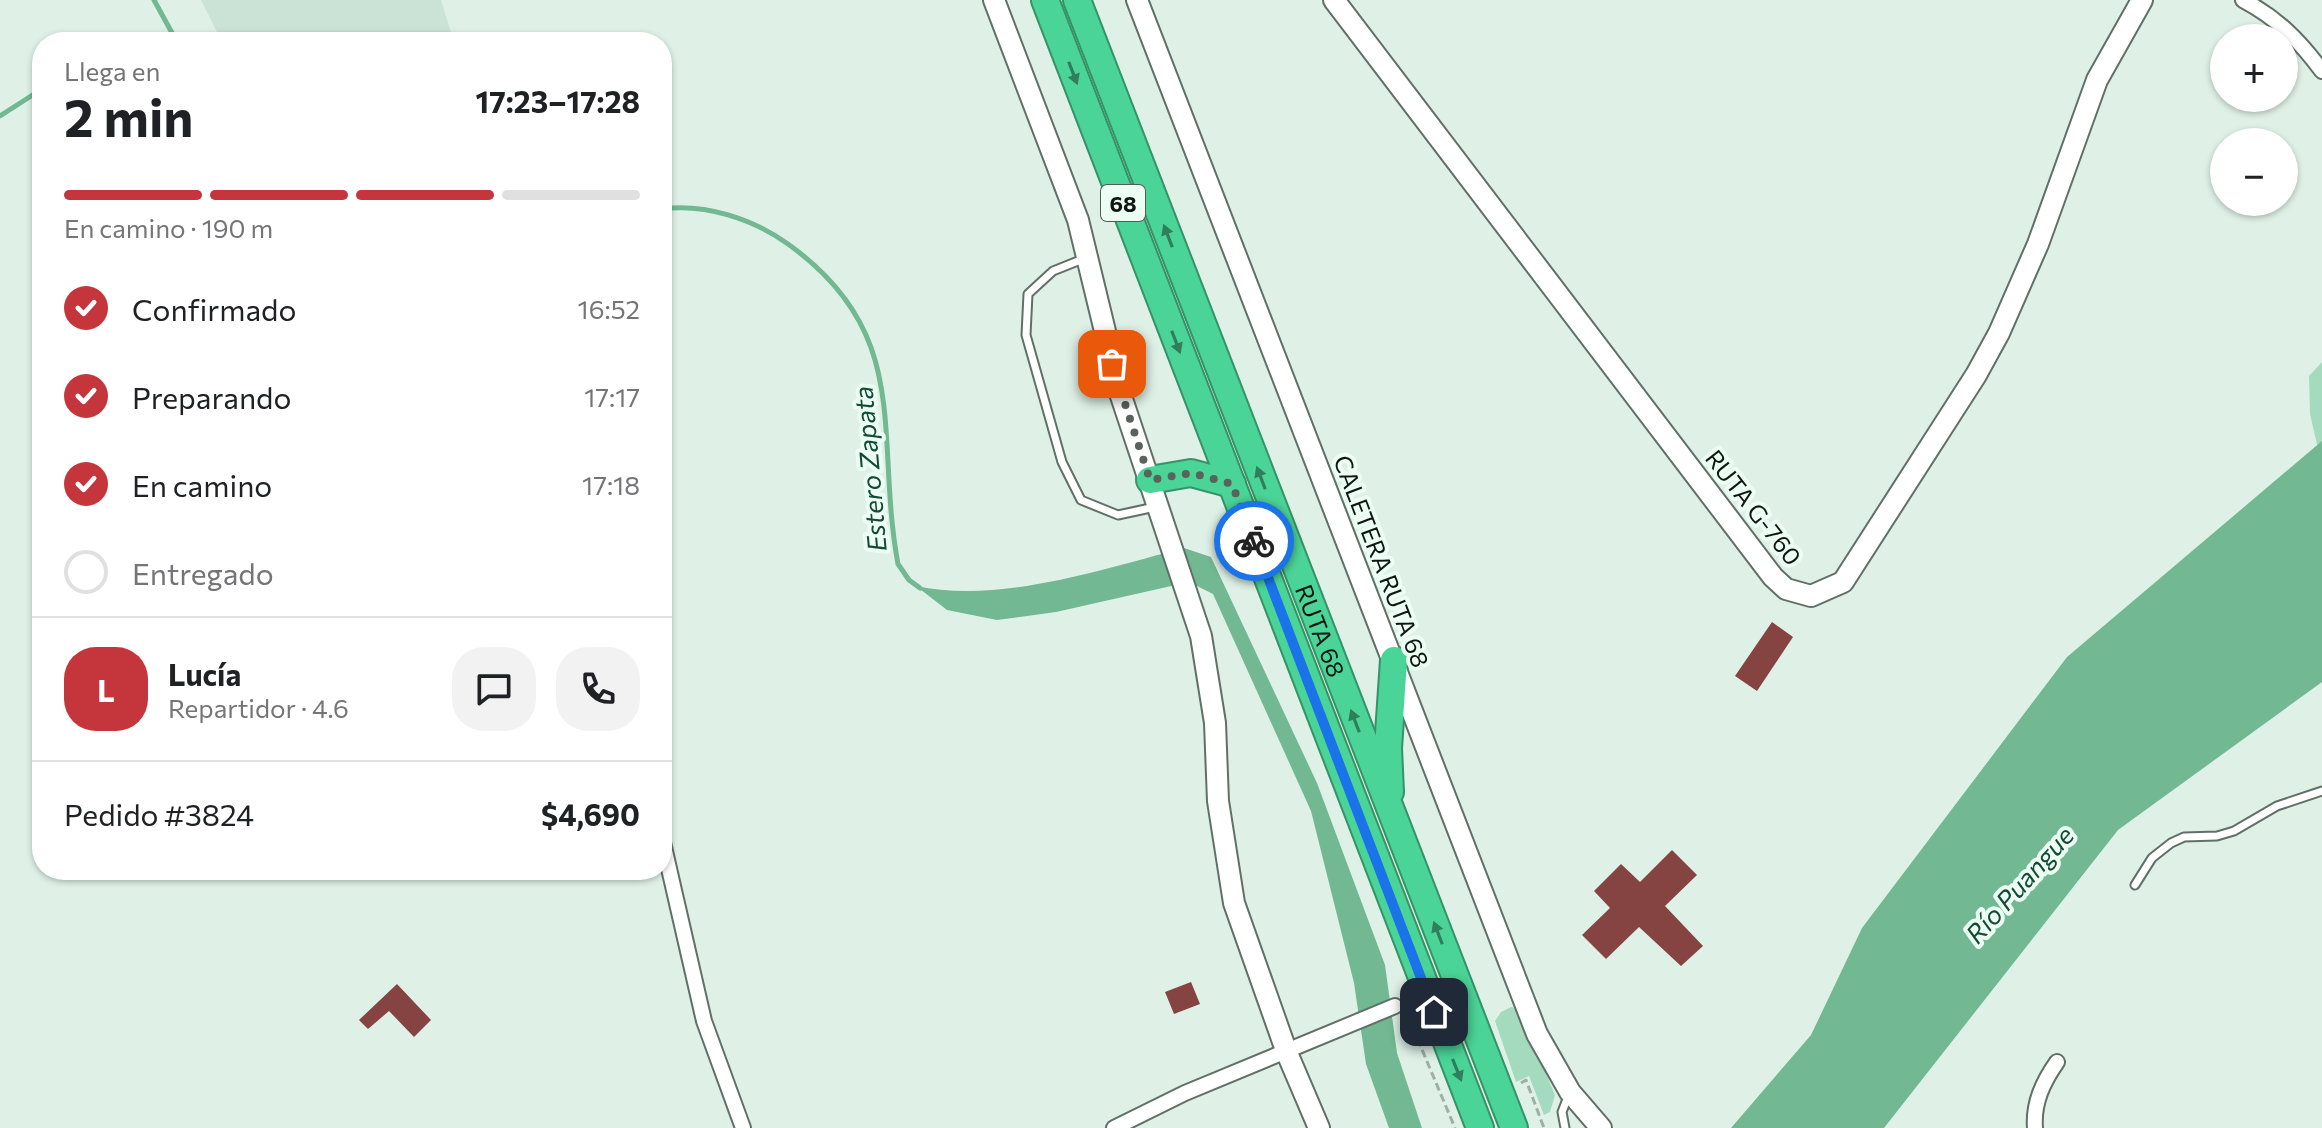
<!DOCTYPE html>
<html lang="es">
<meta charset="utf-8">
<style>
body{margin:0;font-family:Commissioner,sans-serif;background:#f2f2f2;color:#202124;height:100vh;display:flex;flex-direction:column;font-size:30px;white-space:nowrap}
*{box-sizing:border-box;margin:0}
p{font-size:26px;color:#757577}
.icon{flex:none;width:44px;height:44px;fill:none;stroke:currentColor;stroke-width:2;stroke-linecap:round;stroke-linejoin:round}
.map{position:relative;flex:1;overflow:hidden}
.panel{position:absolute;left:32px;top:32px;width:640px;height:848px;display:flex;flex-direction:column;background:#fff;border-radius:32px;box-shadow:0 2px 6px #0004}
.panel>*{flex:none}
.fabs{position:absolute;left:2210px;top:24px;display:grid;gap:16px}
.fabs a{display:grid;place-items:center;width:88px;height:88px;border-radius:50%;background:#fff;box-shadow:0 2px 6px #0004;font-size:40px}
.pin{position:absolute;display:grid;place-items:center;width:68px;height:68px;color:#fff;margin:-34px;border-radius:16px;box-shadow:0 4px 12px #0006}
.courier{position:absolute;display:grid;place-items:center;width:80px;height:80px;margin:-40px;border:6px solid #1a73e8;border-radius:50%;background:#fff;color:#222;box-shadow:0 2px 10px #0007}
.head em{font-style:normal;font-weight:700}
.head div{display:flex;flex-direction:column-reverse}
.head{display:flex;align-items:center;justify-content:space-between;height:136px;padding:0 32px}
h1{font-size:52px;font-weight:700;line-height:60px}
.bar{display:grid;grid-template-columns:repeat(4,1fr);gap:12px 8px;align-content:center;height:96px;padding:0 32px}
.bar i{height:10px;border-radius:6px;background:#e0e0e0}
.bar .active{background:#c5363c}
.bar p{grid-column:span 4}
.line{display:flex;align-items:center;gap:20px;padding:0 32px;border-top:2px solid #e0e0e0}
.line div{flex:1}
.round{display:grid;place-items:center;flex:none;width:84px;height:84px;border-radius:32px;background:#f2f2f2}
ol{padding:0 32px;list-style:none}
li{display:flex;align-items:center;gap:24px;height:88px}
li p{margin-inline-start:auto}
li .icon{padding:8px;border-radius:50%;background:#c5363c;color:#fff;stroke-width:4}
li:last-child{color:#757577}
li i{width:44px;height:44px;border:4px solid #e0e0e0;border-radius:50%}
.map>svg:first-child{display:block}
</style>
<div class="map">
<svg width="2322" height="1128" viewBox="0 0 2322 1128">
<rect width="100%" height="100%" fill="#dff1e6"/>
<path fill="#cbe3d6" d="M201 0H441L454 42H222Z"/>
<path fill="#a4dabd" d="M2322 362V466L2310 414 2309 376Z
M1511 1007 1519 1009 1555 1095 1550 1112 1544 1115 1529 1076 1516 1082 1495 1021 1501 1012Z"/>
<path fill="#71b893" d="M2322 441V682L2118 830 1884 1128H1731L1811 1035 1862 928 2067 657Z
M1184 548 1211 557 1317 783 1385 965 1397 1053 1422 1128H1389L1366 1064 1354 983 1311 811 1213 594 1189 582 1056 612 997 620 947 610 916 586C1000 604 1103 569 1184 548Z"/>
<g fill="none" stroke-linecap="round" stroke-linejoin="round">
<path stroke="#71b893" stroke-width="5" d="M154 0 177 42
M133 42 174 39
M0 116 42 89
M662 209C705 203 753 219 788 244 915 335 874 435 898 564L909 580 920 588"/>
</g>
<path fill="#854341" d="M1772 622 1793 637 1757 691 1735 676Z
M1672 850 1697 875 1665 906 1703 946 1681 966 1639 927 1606 959 1582 935 1610 908 1594 891 1621 864 1640 882Z
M1191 982 1200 1004 1174 1014 1165 992Z
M397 984 431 1020 414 1037 389 1011 368 1029 359 1020Z"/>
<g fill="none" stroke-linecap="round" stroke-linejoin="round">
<g stroke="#607067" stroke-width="11">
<path id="lane" d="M1083 259 1053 271 1028 294 1026 335 1062 462 1081 500 1118 515 1155 507
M2135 885 2152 858 2171 843 2184 837 2217 836 2234 831 2277 806 2322 791
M1565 1128 1562 1112 1569 1094"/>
</g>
<g stroke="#607067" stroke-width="18">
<path id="street" d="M2243 0C2277 18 2299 40 2322 71
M662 838 704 1021 743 1128
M1114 1128 1185 1093 1395 1006
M2035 1128C2033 1103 2043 1082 2057 1062"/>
</g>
<g stroke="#607067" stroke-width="24">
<path id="secondary" d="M994 0 1078 220 1120 393 1201 636 1215 723 1218 801 1234 903 1287 1053 1319 1128
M1137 0 1537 1034 1570 1092 1601 1128
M1334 0 1773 577 1786 589 1811 596 1843 582 1976 375 1999 333 2038 244 2097 80 2142 0"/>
</g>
<g stroke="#369268" stroke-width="30">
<g id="highway">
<path d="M1045 0 1480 1128"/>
<path id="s1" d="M1077 0 1514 1128"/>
<path d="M1150 480 1191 473 1232 484"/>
<path d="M1390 792 1388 748 1394 660"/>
</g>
</g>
<path stroke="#a0afa6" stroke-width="3" stroke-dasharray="8 4" stroke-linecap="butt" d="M1404 1019 1418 1040 1455 1128
M1521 1083 1526 1080 1544 1128"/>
<use href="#lane" stroke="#fff" stroke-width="7"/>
<use href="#street" stroke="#fff" stroke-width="14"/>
<use href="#secondary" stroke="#fff" stroke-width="20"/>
<use href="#highway" stroke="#4bd497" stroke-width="26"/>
</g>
<defs><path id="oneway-solid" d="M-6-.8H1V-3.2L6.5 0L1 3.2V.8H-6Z" transform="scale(2)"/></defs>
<g fill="#307e5b">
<use href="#oneway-solid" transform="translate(1073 73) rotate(69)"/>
<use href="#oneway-solid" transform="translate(1168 236) rotate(-111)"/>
<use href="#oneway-solid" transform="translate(1176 342) rotate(69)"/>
<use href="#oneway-solid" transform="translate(1261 478) rotate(-111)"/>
<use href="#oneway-solid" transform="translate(1355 721) rotate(-111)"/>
<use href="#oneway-solid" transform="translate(1438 933) rotate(-111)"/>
<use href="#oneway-solid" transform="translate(1457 1070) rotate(68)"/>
</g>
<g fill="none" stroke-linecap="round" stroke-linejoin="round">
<path stroke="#58635c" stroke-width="8" stroke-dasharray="0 14.4" d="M1112 364 1150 480 1191 473 1232 484 1254 541"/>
<path stroke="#1a73e8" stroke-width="10" d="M1254 541 1434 1012"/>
</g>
<g text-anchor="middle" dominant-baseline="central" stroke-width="8" stroke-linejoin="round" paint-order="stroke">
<rect fill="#ecfef4" stroke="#515c56" stroke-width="2" x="1101" y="185" width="44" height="36" rx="6"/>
<g font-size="22" font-weight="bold" fill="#0f1612">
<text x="1123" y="203">68</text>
</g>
<g font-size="24" fill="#0f1612" stroke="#ecfef4">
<text transform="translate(1754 507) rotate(52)">RUTA G-760</text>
<text transform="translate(1382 561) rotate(69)">CALETERA RUTA 68</text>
<text stroke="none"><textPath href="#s1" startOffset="676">RUTA 68</textPath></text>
</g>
<g font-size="26" font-style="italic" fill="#124a32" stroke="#ecfef4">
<text transform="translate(869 469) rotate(-95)">Estero Zapata</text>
<text transform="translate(2019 884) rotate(-48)">Río Puangue</text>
</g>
</g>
</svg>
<div class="fabs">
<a>+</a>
<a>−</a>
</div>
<div class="pin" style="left:1112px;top:364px;background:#ea580c"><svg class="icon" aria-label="bag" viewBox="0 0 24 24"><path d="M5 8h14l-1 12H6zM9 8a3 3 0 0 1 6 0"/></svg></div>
<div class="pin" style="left:1434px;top:1012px;background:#1f2937"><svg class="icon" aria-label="home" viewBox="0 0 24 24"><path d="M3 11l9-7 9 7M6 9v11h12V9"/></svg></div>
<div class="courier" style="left:1254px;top:541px"><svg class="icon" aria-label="bike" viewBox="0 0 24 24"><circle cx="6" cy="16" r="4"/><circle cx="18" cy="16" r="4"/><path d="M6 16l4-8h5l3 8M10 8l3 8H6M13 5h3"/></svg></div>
<section class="panel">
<div class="head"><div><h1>2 min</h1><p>Llega en</p></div><em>17:23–17:28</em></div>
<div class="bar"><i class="active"></i><i class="active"></i><i class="active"></i><i></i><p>En camino · 190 m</p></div>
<ol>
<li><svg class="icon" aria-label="check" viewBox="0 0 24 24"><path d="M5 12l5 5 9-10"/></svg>Confirmado<p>16:52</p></li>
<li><svg class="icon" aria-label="check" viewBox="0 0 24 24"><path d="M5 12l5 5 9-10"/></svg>Preparando<p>17:17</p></li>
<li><svg class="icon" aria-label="check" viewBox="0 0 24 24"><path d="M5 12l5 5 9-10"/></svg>En camino<p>17:18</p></li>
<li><i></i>Entregado</li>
</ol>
<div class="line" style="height:144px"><b class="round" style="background:#c5363c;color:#fff">L</b><div><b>Lucía</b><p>Repartidor · 4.6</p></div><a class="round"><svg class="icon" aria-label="chat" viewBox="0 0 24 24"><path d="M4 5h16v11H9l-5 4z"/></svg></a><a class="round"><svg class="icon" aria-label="phone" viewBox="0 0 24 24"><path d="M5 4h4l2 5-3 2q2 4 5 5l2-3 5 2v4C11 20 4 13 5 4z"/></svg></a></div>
<div class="line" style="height:104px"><div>Pedido #3824</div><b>$4,690</b></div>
</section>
</div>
